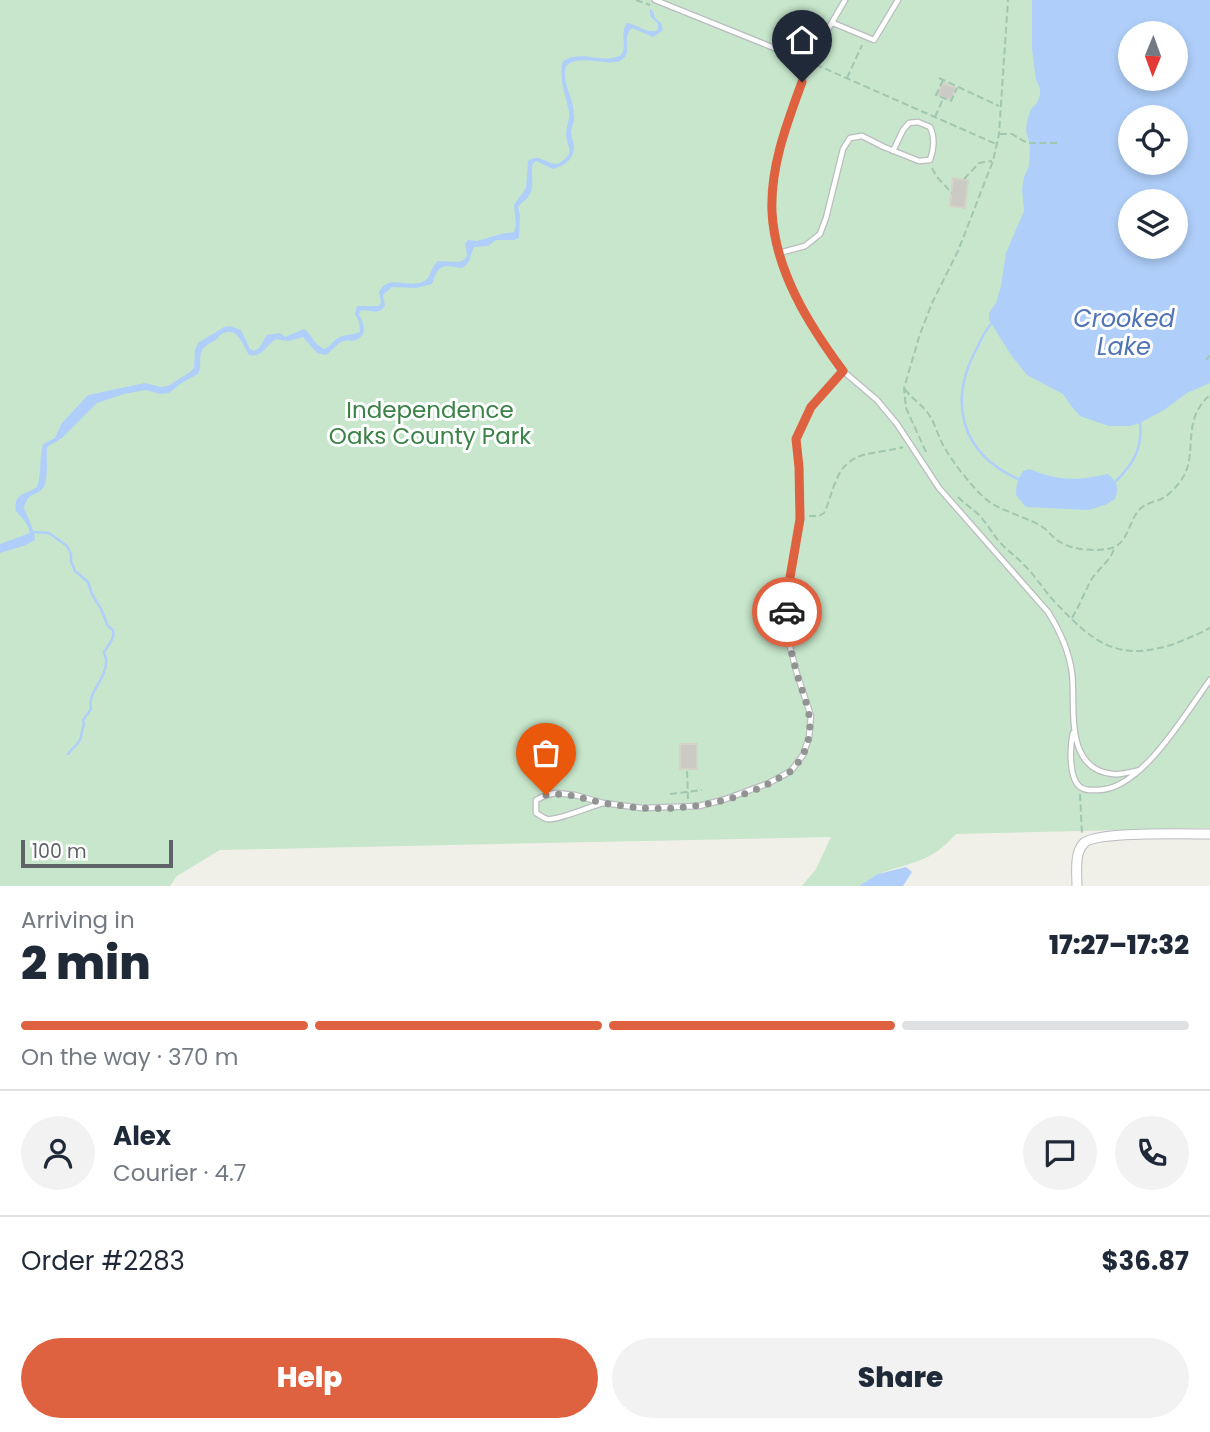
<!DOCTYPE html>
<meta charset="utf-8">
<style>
body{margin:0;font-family:Poppins,sans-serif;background:#f2f2f3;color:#1f2937;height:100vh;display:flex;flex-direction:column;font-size:26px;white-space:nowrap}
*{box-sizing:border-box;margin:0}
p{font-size:23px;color:#747a83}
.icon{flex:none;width:38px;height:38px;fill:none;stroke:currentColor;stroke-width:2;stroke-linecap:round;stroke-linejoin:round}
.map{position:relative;height:886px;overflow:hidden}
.sheet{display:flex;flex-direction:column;background:#fff;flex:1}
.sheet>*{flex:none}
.needle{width:46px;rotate:181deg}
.buttons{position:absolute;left:1118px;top:21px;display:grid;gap:14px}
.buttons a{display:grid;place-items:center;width:70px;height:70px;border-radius:50%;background:#fff;box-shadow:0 4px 10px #0003;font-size:35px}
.scale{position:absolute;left:21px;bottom:18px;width:152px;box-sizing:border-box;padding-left:7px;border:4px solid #5f6267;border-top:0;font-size:19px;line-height:24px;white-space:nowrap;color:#5f6267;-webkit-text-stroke:5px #fff;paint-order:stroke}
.pin{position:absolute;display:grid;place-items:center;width:60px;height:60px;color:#fff;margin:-72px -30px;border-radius:50% 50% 50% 0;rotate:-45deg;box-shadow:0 0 7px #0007}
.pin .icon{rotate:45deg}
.courier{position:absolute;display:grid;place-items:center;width:70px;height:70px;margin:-35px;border:5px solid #df6240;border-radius:50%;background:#fff;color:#222;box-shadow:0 2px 9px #0007}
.head em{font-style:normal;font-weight:800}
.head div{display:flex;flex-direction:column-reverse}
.head{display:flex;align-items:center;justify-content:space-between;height:119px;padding:0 21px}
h1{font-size:46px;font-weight:800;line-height:52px}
.bar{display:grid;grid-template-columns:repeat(4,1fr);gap:10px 7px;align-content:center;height:84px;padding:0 21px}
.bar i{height:9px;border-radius:5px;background:#e0e1e3}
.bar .current{background:#df6240}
.bar p{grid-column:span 4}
.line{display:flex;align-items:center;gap:18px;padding:0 21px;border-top:2px solid #e0e1e3}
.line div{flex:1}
.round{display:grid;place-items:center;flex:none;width:74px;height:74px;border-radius:37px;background:#f2f2f3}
.cta{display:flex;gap:14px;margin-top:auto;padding:14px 21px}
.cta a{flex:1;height:80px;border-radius:42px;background:#df6240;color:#fff;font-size:28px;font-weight:800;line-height:80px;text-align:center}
.cta a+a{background:#f2f2f3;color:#1f2937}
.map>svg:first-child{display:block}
</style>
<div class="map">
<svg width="1210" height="886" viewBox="0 0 1210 886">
<rect width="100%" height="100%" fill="#f0f0e8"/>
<path fill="#c7e6cb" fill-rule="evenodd" d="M0 0H1210V828L956 834C930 863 914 861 881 873 872 876 865 885 857 886 842 886 818 886 802 886L816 869 831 837 220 850 177 876 170 886H0ZM1130 33H1176V79H1130ZM1130 117H1176V163H1130ZM1130 201H1176V247H1130Z"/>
<path fill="#afcffa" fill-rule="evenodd" d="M1032 0H1210V383L1187 393 1164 410 1140 423 1130 426H1109L1080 416 1072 407 1063 394 1027 375 1011 355 989 320V313L996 303 1001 286 1006 253 1024 211 1022 189 1024 177 1029 166 1030 149 1029 141 1026 131 1027 121 1031 109 1037 103 1040 95V88L1036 80 1032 49ZM1176 33V79H1130V33ZM1176 117V163H1130V117ZM1176 201V247H1130V201Z
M650 9 653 11 655 18 661 23 663 30 653 37 632 28C621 38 632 50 624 58 613 70 581 52 566 66 561 83 574 98 574 115 575 121 572 125 571 131 571 137 574 142 574 147 574 160 563 166 553 169L536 161 533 164C530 173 535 185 530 194 527 200 522 202 518 207L520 216 519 238 514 240H496L488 246 474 247C470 255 471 263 462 268 442 265 439 263 432 284L416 288 392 287 383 295 385 305 383 309C373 315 369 308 360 311L359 315C364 323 368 335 356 340 351 342 349 339 344 341 338 342 332 351 326 355L317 353 303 337 288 341 276 339C266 345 262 358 249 355 243 345 237 325 222 334 219 335 217 339 214 341 209 344 204 346 201 352 199 358 202 365 198 374L183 382 169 393 161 394 145 390 124 394 97 403 62 438 47 447C46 457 49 480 43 488 36 497 28 491 24 508L34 532 35 540 26 545 0 553V544L30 533C29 524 21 517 16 511 13 493 26 495 37 487 42 473 39 458 43 444L55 438 62 423 88 395 145 383 161 387 168 386 190 372 194 368 195 350 198 343 224 327 230 326 241 330 250 349 254 351 259 348 267 335 280 333 285 337 304 329C312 334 314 346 325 349 330 346 333 341 338 338 344 334 353 335 360 332L359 322 355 314 357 306H379L381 302 379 292C389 272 410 291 426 280 431 276 431 267 438 261L459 262 465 259 467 256 465 244 468 240 477 241 501 234 514 232 516 225 514 205 526 188 528 161C539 152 546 165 558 164 576 152 568 151 566 135 566 127 570 120 569 112 566 95 558 79 563 61 581 49 602 65 621 55 628 45 619 34 627 23 638 24 647 35 658 30V24L650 16Z
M1029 469C1059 481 1077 481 1108 474 1118 483 1119 487 1115 499L1105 505 1088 510 1026 507 1016 495C1016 485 1018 479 1023 471Z
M906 867 912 872 903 886H859L878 874Z"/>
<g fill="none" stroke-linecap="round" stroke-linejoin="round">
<path stroke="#afcffa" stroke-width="2.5" d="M991 324C985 331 981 339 977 348 948 401 960 453 1018 479
M1116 481C1133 464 1143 448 1140 423
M32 532 49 533 67 546 71 554V561L75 571 88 582 92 594 101 609 108 626 113 630C115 639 109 644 104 652 105 656 107 659 106 663 106 680 87 692 91 709L83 720C85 731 84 720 82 731 80 746 76 743 68 754"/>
</g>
<path fill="#cccac5" stroke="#d5d2c7" stroke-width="2" d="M943 83 956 88 951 100 937 95Z
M953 178 968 180 965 208 950 206Z
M680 744H697V769H680Z"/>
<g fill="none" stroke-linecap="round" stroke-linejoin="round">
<g stroke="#babcc0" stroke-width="7">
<path id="lane" d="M655 0 809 62
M845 0 809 62 781 142 773 186 772 213 779 253 800 307 826 348 843 371 877 400 897 424 939 488 1048 612C1060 631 1069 651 1072 673 1076 707 1063 769 1113 774 1121 775 1131 772 1140 770
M833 23 874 40 898 0
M779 253 805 246 820 234 826 218 843 149 850 138 862 136 884 147 919 161 930 160C934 150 935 137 930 127L918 122 909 123 903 130 893 151
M1073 733C1070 746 1068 781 1082 788 1087 791 1092 790 1098 790 1142 790 1186 712 1210 680
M603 803C591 806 557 821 547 819 543 818 540 815 536 813V800L546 795 556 793 575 795 603 803 642 808 699 806 723 800 769 783 791 771 803 755 809 737 811 716 797 674 787 635 788 589 801 519 799 467 796 439 811 407 843 371"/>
</g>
<g stroke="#babcc0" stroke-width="11">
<path id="street" d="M1077 886C1077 873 1074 853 1084 843 1096 831 1189 834 1210 834"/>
</g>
<path stroke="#a0c7b0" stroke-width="2" stroke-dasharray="7 3.5" stroke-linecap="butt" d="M636 0 650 5
M815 66H819L996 144
M847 78 862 45
M939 78 999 106
M943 80 936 95 951 101 957 88
M935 117 943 99
M1000 134H1012L1027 143H1059
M932 168 937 177 952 193
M964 179 979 163 992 161
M1206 360 1210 355
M905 389C911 398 920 403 927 412 935 422 937 434 943 445 951 460 974 490 987 500 1004 513 1026 516 1044 528 1050 533 1054 539 1060 542 1072 550 1099 552 1112 548 1128 543 1129 521 1139 510 1145 503 1155 502 1163 498 1170 494 1177 486 1182 479 1199 453 1180 421 1210 395
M926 452 906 408 904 388 920 334 932 303 958 251 993 161 999 134 1008 0
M958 497C964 503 971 508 978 514 985 521 991 531 997 539 1005 549 1016 556 1024 565 1036 576 1044 591 1055 602 1092 641 1115 662 1171 645 1184 640 1197 635 1210 628
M809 516H819L824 513C829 503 831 492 836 481 848 449 875 455 903 447
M1072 618C1079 606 1084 594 1090 582 1097 569 1110 562 1114 549
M687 771 688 799
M670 794 702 790
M1080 794 1082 834"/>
<use href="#lane" stroke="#fff" stroke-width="4.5"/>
<use href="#street" stroke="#fff" stroke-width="9"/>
</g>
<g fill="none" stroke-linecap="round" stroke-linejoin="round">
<path stroke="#929494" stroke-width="7" stroke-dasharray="0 12.6" d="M546 795C569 792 583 799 604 803 616 805 629 807 641 808 684 811 737 802 775 780 781 777 788 774 793 769 801 760 807 749 809 736 813 714 803 695 797 674 791 652 787 635 787 612"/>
<path stroke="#df6240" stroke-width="9" d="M787 612 788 589 800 519 799 467 796 439 811 407 843 371C809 325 775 271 772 212 770 167 787 123 802 82"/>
</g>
<g text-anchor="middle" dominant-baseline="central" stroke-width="6" stroke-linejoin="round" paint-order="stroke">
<g font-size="23" fill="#3b8248" stroke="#fff">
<text x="430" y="410">Independence<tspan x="430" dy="26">Oaks County Park</tspan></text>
</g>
<g font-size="24" font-style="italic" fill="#4f73b4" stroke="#fff">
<text x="1124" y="318">Crooked<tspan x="1124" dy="28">Lake</tspan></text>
</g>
</g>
</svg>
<div class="buttons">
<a><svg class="needle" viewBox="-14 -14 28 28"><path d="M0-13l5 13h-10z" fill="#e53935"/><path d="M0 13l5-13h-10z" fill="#747a83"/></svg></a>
<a><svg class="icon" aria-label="locate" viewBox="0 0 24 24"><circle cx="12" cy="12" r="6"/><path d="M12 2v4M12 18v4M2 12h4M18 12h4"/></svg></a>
<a><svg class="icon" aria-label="layers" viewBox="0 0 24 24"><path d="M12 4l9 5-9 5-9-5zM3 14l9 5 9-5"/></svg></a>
</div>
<div class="scale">100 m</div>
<div class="pin" style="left:546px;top:795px;background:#ea580c"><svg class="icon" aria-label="bag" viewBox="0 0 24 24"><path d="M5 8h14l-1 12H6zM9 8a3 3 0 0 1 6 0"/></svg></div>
<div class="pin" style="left:802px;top:82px;background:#1f2937"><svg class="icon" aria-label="home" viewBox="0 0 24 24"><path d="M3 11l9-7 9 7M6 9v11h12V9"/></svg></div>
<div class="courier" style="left:787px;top:612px"><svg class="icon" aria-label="car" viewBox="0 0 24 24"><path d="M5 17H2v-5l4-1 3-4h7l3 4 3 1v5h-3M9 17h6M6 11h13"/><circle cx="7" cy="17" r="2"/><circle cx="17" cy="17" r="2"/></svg></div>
</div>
<section class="sheet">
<div class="head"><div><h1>2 min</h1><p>Arriving in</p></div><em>17:27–17:32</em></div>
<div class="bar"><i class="current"></i><i class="current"></i><i class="current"></i><i></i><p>On the way · 370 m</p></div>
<div class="line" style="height:126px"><a class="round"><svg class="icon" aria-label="person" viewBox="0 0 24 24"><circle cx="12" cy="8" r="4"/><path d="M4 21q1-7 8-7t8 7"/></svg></a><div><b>Alex</b><p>Courier · 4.7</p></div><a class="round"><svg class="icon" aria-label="chat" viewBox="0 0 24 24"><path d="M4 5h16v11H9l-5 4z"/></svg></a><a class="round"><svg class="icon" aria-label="phone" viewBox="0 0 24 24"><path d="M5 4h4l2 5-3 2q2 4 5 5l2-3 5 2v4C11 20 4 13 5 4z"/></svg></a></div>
<div class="line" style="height:91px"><div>Order #2283</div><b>$36.87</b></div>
<div class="cta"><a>Help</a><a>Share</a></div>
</section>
